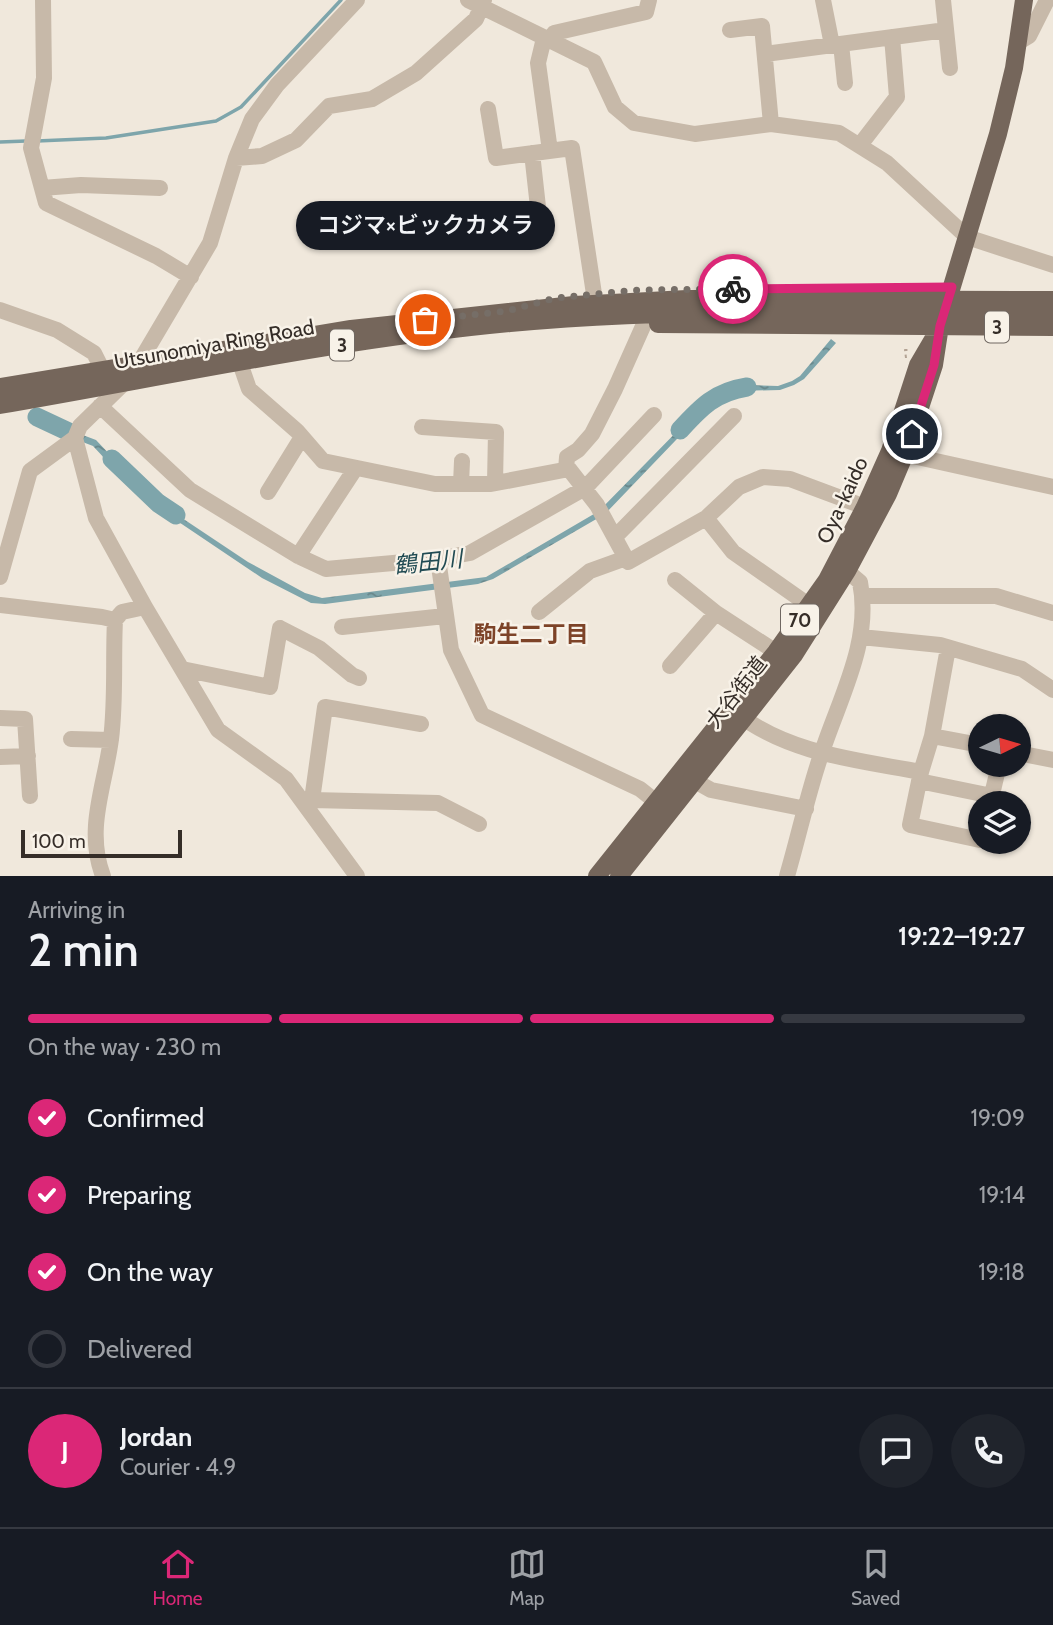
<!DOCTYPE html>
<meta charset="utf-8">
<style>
body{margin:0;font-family:Cabin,"Noto Sans JP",sans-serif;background:#20242c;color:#f1f3f6;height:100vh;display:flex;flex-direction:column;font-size:26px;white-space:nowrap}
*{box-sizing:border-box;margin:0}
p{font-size:23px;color:#9ea1a6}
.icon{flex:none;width:38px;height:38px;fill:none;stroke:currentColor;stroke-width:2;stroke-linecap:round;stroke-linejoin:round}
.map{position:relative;height:876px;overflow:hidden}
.sheet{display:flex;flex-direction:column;background:#171b24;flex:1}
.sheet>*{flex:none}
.needle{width:46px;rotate:85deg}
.controls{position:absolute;left:968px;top:714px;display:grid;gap:14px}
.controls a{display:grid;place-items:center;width:63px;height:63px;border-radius:50%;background:#171b24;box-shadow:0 2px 5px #0004;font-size:35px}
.scale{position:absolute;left:21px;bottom:18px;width:161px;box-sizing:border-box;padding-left:7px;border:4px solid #352d28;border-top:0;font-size:19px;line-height:24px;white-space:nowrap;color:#352d28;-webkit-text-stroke:5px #f8f2e8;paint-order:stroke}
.pin{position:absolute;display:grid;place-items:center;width:60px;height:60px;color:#fff;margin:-30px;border:4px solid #fff;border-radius:50%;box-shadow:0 2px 7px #0007}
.courier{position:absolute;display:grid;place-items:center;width:70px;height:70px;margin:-35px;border:5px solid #db2777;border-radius:50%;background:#fff;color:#222;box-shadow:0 2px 9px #0007}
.bubble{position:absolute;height:49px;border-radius:24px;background:#171b24;box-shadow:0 2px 5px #0004;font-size:23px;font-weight:600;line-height:49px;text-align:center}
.head em{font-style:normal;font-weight:600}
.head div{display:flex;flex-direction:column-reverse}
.head{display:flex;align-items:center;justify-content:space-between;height:119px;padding:0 28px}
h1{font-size:46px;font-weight:600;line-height:52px}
.bar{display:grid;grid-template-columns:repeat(4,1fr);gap:10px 7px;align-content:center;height:84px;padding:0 28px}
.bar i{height:9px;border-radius:5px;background:#363941}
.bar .current{background:#db2777}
.bar p{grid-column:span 4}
.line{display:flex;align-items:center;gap:18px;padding:0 28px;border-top:2px solid #363941}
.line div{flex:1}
.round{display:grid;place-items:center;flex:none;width:74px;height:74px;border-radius:37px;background:#20242c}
ol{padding:0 28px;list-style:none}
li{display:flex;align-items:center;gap:21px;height:77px}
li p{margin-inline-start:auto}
li .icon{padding:7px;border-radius:50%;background:#db2777;color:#fff;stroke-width:4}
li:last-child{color:#9ea1a6}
li i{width:38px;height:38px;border:4px solid #363941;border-radius:50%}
.tabs{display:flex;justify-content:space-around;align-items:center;height:98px;border-top:2px solid #363941;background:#171b24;font-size:19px;color:#9ea1a6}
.tabs a{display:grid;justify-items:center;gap:4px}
.tabs .current{color:#db2777}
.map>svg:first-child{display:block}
</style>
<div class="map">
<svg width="1053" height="876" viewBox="0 0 1053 876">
<defs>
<pattern id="water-ripples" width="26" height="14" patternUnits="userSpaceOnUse" patternTransform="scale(1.75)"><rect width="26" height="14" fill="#7ea5ab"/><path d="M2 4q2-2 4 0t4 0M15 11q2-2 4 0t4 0" fill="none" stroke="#68878b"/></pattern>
</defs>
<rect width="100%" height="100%" fill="#f0e8dc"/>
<path fill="url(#water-ripples)" d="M831 339 836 343 804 379 794 385 780 390 737 391 725 396 699 416 605 514 493 579 478 584 325 604 311 603 262 578 152 504 133 489 93 446 33 423 35 417 96 440 149 496 248 562 305 593 322 598 486 577 599 511 695 413 728 390 746 385 778 386 792 381 800 376Z"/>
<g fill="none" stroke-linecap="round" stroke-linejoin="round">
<path stroke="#7ea5ab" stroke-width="3.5" d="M37 141 106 138 216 121 241 107 341 0
M0 142 26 141"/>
<path stroke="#7ea5ab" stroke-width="19" d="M37 417 69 432
M680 430C701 407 715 392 747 387
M112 459 158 503 176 515"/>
<path stroke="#b3a394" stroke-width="2" stroke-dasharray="3.5 3.5" stroke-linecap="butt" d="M906 358 905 350H909"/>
<path stroke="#c7b9a9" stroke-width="16" d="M43 0 44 78 31 148 46 203 156 256 191 277
M468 0 594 62 615 107 634 123 695 134 771 124 839 133 887 163 967 237 1053 265
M823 0 832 45
M943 0 950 68
M730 30 762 26 771 124
M544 38 538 63 550 151
M550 41 554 33 646 12 649 0
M1019 42 1029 36 1047 0
M841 44 845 83
M765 54 946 30
M488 109 496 158 572 148 594 294
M860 145 897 97 892 37
M532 153 539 216
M236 158 262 156 296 140 329 106 372 99 416 73 476 19 484 0
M42 188 81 185 160 188
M0 310 57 330 94 353 102 369
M240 363 249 389 297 431 323 461 435 484H491L569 469 597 505 628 562 706 518 739 487 763 477 790 479 865 507
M100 406 190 490 298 556 326 569 438 559 451 650 482 715 640 789 665 809
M422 427 496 432 495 483
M75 438 96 518 145 607 218 730 286 779 357 876
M895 452 1053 487
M566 470 567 457 578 450 592 434 615 389 644 324
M461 484 462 461
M268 492 302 437
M706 518 733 552 810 606
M615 537 734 416
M298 556 355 469
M438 559 470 553 585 488 654 415
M0 577 30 471 75 438 80 426 123 384 139 363 210 243 236 158 252 119 277 85 357 0
M675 580 716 613 776 652
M863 596H996L1053 613
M0 605 102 617 115 620
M539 612 590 571 626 558
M342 627 445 616
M861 637 940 645 1022 669 1053 690
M670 666 716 613
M182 669 270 687 280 628 319 648 352 675 359 678
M735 712C788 754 857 760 921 772L932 736 980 745
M0 718 25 719 30 796
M932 736 948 648
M71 739 111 740
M1018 753 1053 760
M0 757 28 756
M921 772 910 825 980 840
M695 781 711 790 806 809
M919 781 992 796
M312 800 438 803 479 824
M990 803 999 765
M306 805 312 800 325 707 421 724
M103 876C85 829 105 786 111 739 116 700 113 659 115 620L122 612 145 607
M787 876C799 835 808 792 822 752 840 697 872 641 860 582L847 571"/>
<path stroke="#75665b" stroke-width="18" d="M658 324 1053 327
M0 387 351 329 574 305 687 299 1053 300
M0 405C169 376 339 339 510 323 691 307 872 311 1053 313
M597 876 776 652 827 580 865 507 890 451 918 365 935 336
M619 876 794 655 847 571 888 494 904 456 934 365 940 326 998 134 1014 68 1024 0"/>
</g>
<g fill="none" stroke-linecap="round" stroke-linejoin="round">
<path stroke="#766e67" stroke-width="7" stroke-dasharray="0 12.6" d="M425 320 507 311 555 298 638 290 733 289"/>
<path stroke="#db2777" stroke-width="9" d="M733 289 952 287 940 326 934 365 912 434"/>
</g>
<g text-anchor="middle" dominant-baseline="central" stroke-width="5" stroke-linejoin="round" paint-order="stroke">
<g fill="#f8f2e8" stroke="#706862" stroke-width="2">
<rect x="985" y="311.5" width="24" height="31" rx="5"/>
<rect x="330" y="329.5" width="24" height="31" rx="5"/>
<rect x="781" y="604.5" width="38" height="31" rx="5"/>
</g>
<g font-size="19" font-weight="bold" fill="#352d28">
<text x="997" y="327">3</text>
<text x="342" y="345">3</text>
<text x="800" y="620">70</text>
</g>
<g font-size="21" fill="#352d28" stroke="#f8f2e8">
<text transform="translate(214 344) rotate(-10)">Utsunomiya Ring Road</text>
<text transform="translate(842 500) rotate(-65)">Oya-kaido</text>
<text transform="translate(736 692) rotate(-52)">大谷街道</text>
</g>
<g font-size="23" font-style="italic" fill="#214b53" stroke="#f8f2e8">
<text transform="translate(428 562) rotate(-6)">鶴田川</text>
</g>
<g font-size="23" font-weight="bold" fill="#7d4328" stroke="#f8f2e8">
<text x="531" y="634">駒生二丁目</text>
</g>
</g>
</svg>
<div class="controls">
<a><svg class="needle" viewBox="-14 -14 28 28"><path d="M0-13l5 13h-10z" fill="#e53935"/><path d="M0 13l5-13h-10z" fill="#9ea1a6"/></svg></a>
<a><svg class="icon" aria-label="layers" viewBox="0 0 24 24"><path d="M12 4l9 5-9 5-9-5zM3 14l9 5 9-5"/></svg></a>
</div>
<div class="scale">100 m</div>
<div class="pin" style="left:425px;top:320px;background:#ea580c"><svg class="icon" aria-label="bag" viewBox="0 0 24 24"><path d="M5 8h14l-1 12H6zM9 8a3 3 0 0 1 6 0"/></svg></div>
<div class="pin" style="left:912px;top:434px;background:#1f2937"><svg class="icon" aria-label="home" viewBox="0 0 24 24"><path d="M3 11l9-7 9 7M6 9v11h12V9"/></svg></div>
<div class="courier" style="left:733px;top:289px"><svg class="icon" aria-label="bike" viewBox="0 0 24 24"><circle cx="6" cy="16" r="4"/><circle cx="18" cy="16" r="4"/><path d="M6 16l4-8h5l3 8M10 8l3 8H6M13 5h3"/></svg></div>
<div class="bubble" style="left:296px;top:201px;width:259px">コジマ×ビックカメラ</div>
</div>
<section class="sheet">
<div class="head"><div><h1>2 min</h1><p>Arriving in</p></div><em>19:22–19:27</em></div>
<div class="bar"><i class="current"></i><i class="current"></i><i class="current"></i><i></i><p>On the way · 230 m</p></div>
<ol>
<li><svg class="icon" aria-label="check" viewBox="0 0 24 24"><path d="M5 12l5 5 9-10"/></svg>Confirmed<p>19:09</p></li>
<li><svg class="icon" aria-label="check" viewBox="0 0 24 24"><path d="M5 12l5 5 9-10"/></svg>Preparing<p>19:14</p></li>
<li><svg class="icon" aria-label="check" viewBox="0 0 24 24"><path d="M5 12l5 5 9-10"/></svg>On the way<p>19:18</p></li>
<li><i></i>Delivered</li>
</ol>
<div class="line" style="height:126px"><b class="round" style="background:#db2777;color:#fff">J</b><div><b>Jordan</b><p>Courier · 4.9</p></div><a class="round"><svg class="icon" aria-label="chat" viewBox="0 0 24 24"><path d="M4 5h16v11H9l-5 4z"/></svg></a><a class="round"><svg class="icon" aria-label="phone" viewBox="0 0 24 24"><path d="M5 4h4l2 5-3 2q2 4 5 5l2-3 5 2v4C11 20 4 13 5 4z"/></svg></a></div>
</section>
<nav class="tabs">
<a class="current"><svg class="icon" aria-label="home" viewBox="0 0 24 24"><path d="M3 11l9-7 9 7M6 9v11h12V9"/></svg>Home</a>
<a><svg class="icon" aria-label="map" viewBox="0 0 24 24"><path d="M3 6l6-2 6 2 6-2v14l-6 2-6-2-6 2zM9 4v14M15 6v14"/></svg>Map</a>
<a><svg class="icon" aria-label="saved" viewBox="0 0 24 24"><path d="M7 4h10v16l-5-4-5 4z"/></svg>Saved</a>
</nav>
